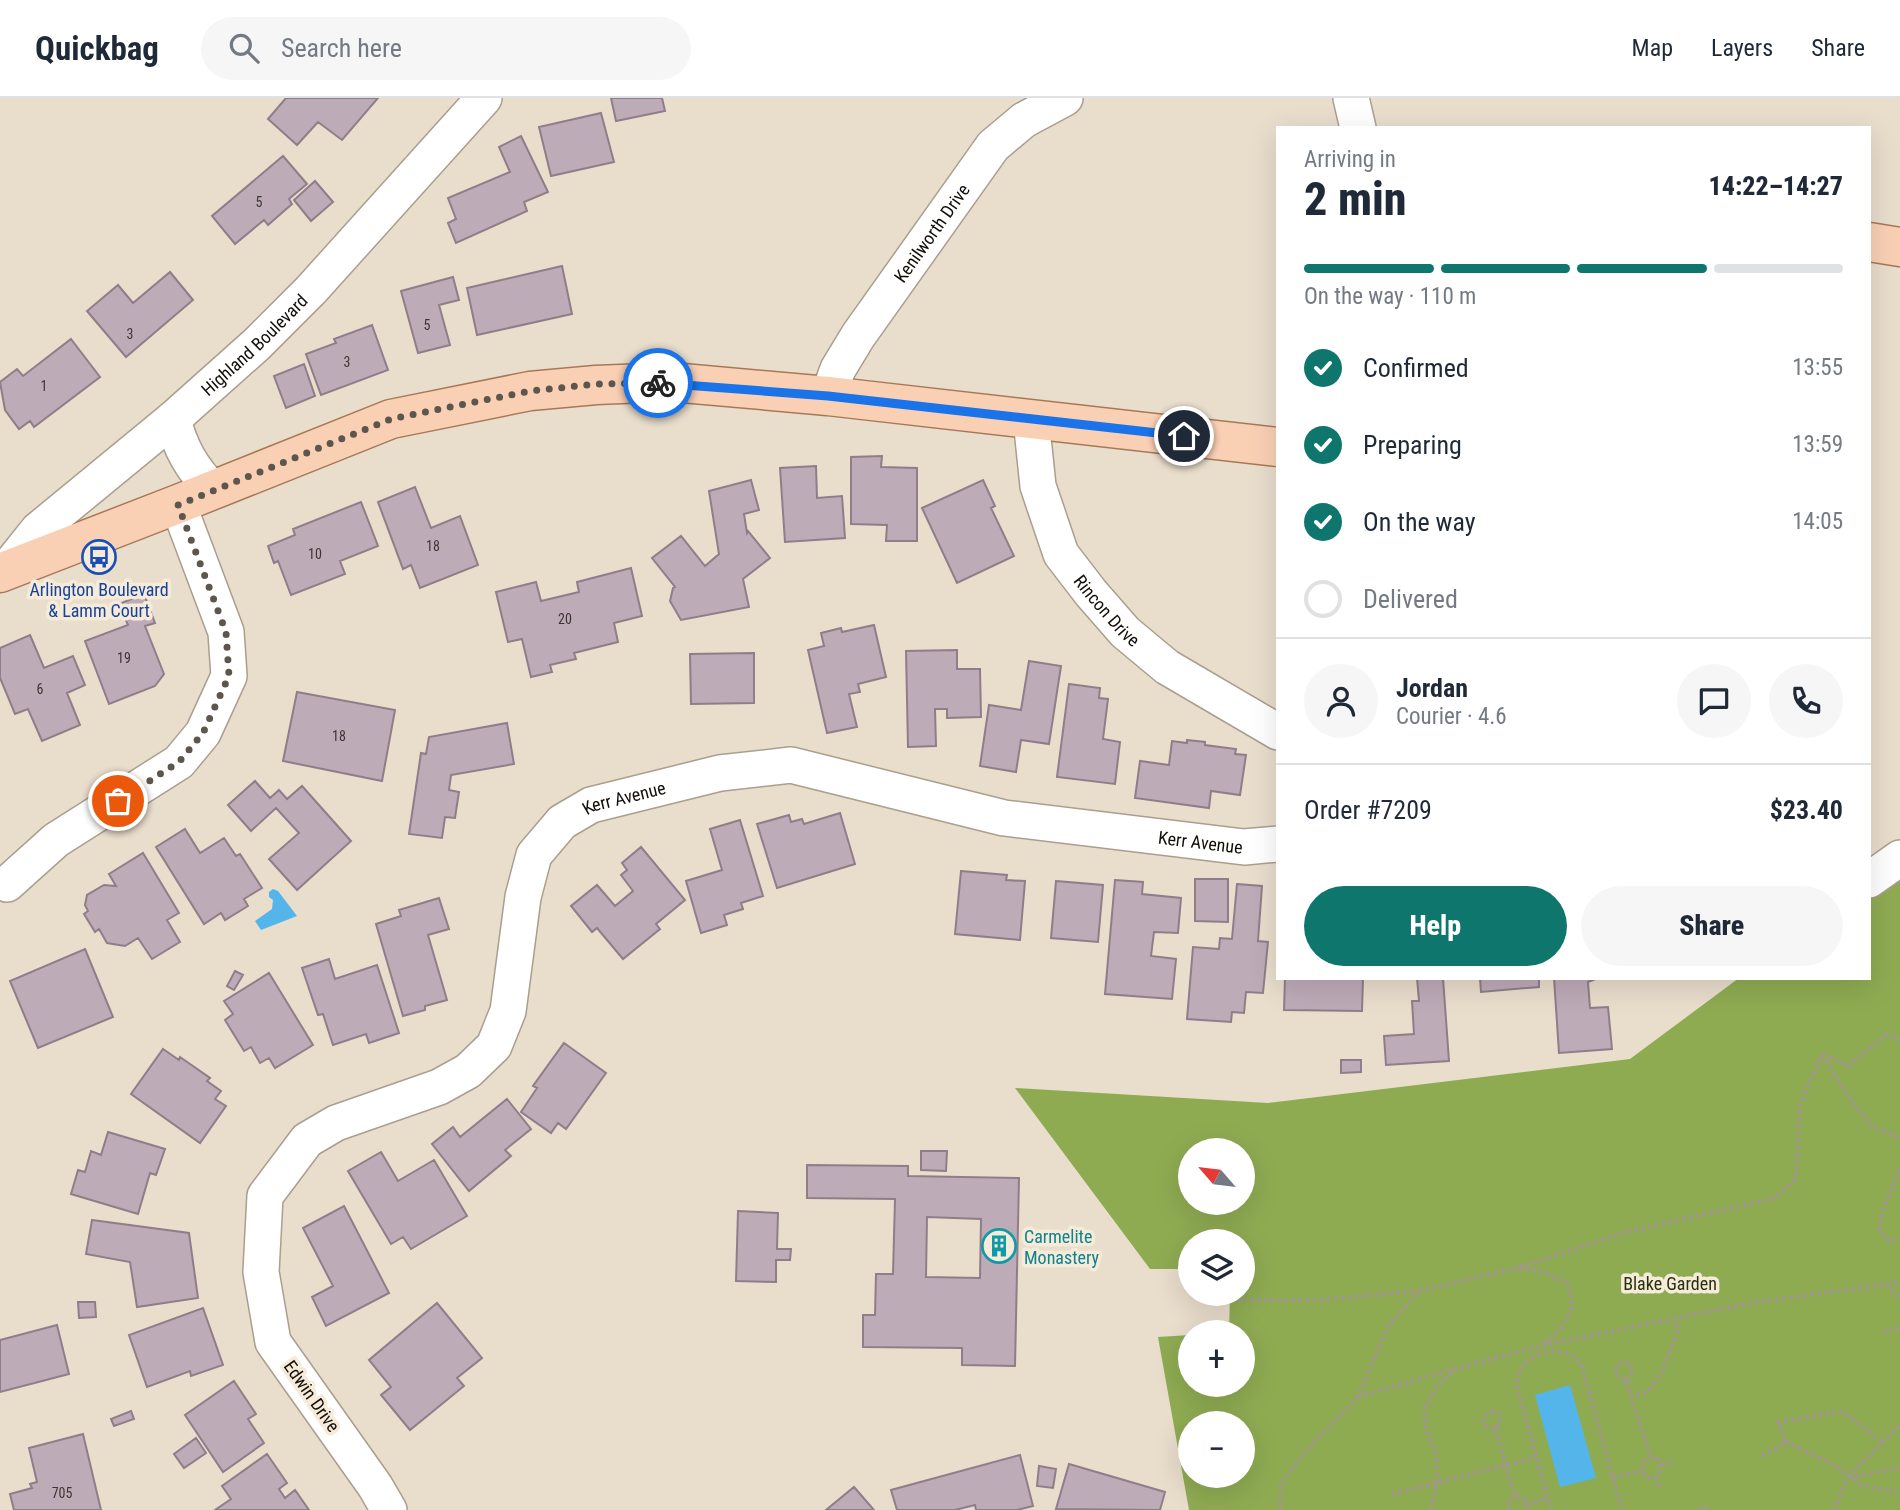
<!DOCTYPE html>
<meta charset="utf-8">
<style>
body{margin:0;font-family:"Roboto Condensed",sans-serif;background:#f6f6f7;color:#1f2937;height:100vh;display:flex;flex-direction:column;font-size:26px;white-space:nowrap}
*{box-sizing:border-box;margin:0}
p{font-size:23px;color:#747a83}
.icon{flex:none;width:38px;height:38px;fill:none;stroke:currentColor;stroke-width:2;stroke-linecap:round;stroke-linejoin:round}
.map{position:relative;flex:1;overflow:hidden}
.details{position:absolute;left:1276px;top:28px;width:595px;height:854px;display:flex;flex-direction:column;background:#fff;border-radius:0px;box-shadow:0 7px 28px #0002}
.details>*{flex:none}
.needle{width:46px;rotate:298deg}
.buttons{position:absolute;left:1178px;top:1040px;display:grid;gap:14px}
.buttons a{display:grid;place-items:center;width:77px;height:77px;border-radius:50%;background:#fff;box-shadow:0 7px 28px #0002;font-size:35px}
.pin{position:absolute;display:grid;place-items:center;width:60px;height:60px;color:#fff;margin:-30px;border:4px solid #fff;border-radius:50%;box-shadow:0 2px 7px #0007}
.courier{position:absolute;display:grid;place-items:center;width:70px;height:70px;margin:-35px;border:5px solid #1a73e8;border-radius:50%;background:#fff;color:#222;box-shadow:0 2px 9px #0007}
.head em{font-style:normal;font-weight:800}
.head div{display:flex;flex-direction:column-reverse}
.head{display:flex;align-items:center;justify-content:space-between;height:119px;padding:0 28px}
h1{font-size:46px;font-weight:800;line-height:52px}
.bar{display:grid;grid-template-columns:repeat(4,1fr);gap:10px 7px;align-content:center;height:84px;padding:0 28px}
.bar i{height:9px;border-radius:5px;background:#e0e1e3}
.bar .active{background:#0f766e}
.bar p{grid-column:span 4}
.line{display:flex;align-items:center;gap:18px;padding:0 28px;border-top:2px solid #e0e1e3}
.line div{flex:1}
.round{display:grid;place-items:center;flex:none;width:74px;height:74px;border-radius:37px;background:#f6f6f7}
ol{padding:0 28px;list-style:none}
li{display:flex;align-items:center;gap:21px;height:77px}
li p{margin-inline-start:auto}
li .icon{padding:7px;border-radius:50%;background:#0f766e;color:#fff;stroke-width:4}
li:last-child{color:#747a83}
li i{width:38px;height:38px;border:4px solid #e0e1e3;border-radius:50%}
.action{display:flex;gap:14px;margin-top:auto;padding:14px 28px}
.action a{flex:1;height:80px;border-radius:42px;background:#0f766e;color:#fff;font-size:28px;font-weight:800;line-height:80px;text-align:center}
.action a+a{background:#f6f6f7;color:#1f2937}
header{display:flex;align-items:center;gap:42px;box-sizing:border-box;height:98px;padding:0 35px;background:#fff;border-bottom:2px solid #e0e1e3}
header strong{font-size:33px}
nav{display:flex;gap:38px;margin-inline-start:auto;font-size:24px}
.search{width:490px;height:63px;background:#f6f6f7;display:flex;align-items:center;gap:18px;box-sizing:border-box;padding:0 24px;border-radius:38px;color:#747a83;font-size:26px}
.map>svg:first-child{display:block}
</style>
<header>
<strong>Quickbag</strong>
<div class="search"><svg class="icon" aria-label="search" viewBox="0 0 24 24"><circle cx="10" cy="10" r="6"/><path d="M15 15l6 6"/></svg>Search here</div>
<nav><a>Map</a><a>Layers</a><a>Share</a></nav>
</header>
<div class="map">
<svg width="1900" height="1412" viewBox="0 0 1900 1412">
<rect width="100%" height="100%" fill="#e9ddcc"/>
<path fill="#8fab52" fill-rule="evenodd" d="M1900 781V1412H1189L1158 1239 1190 1237V1286H1242V1234H1229L1230 1195H1242V1143H1190V1171H1150L1015 990 1268 1005 1630 961 1739 880H1869V797ZM1190 1052H1242V1104H1190ZM1190 1325H1242V1377H1190Z"/>
<path fill="#54b5eb" d="M273 791 278 793 297 818 261 832 255 823 272 811 273 802 269 799V794Z
M1570 1287 1596 1380 1560 1389 1535 1297Z"/>
<path fill="#bdabb7" stroke="#8f7e89" stroke-width="2" fill-rule="evenodd" d="M286 0H378L342 42 318 24 297 47 268 21Z
M611 0H662L665 13 616 23Z
M601 15 614 64 551 78 539 29Z
M521 38 548 94 524 104 527 113 456 145 448 125 456 121 448 100 510 74 499 49Z
M283 58 307 86 289 101 292 106 268 127 264 122 235 146 212 118Z
M315 83 333 104 311 123 294 102Z
M562 168 572 216 477 237 467 190Z
M170 174 193 202 126 259 87 213 118 187 133 205Z
M453 179 459 202 439 207 450 247 418 255 401 193Z
M372 227 388 272 321 297 306 256 336 245 334 241Z
M71 241 100 279 34 329 30 323 19 331 5 312 0 284 17 271 23 278Z
M304 266 315 298 286 310 274 278Z
M882 358 881 369 917 370V443H886L887 427 851 426V359Z
M816 368 817 400 842 398 845 440 785 444 780 370Z
M751 382 759 412 744 416 747 435 748 433 770 460 743 481 749 509 681 522 670 503 673 490 675 489 652 460 681 438 705 468 719 456 709 393Z
M983 382 995 408 991 410 1014 458 957 485 922 410Z
M415 389 431 430 460 418 478 467 420 490 411 467 403 471 378 404Z
M361 404 378 448 340 463 345 476 291 497 278 463 274 465 268 448 295 437 293 431Z
M631 470 642 518 614 525 618 544 574 555 576 561 550 567 552 574 531 579 522 541 508 544 496 494 536 484 541 503 579 494 577 484Z
M144 496 155 525 145 528 164 576 155 588 109 606 85 543 128 527 119 506Z
M874 527 886 579 858 586 860 594 849 596 857 629 827 635 808 552 824 548 821 535 841 530 842 534Z
M30 537 44 570 73 558 85 587 67 595 80 627 42 643 28 611 15 616 0 580V550Z
M957 552V571H980L981 619 947 620V611H935L936 648 908 649 906 553Z
M754 555V605L691 606 690 556Z
M1029 563 1061 568 1049 646 1021 642 1016 674 980 668 989 607 1021 612Z
M1069 586 1100 590 1099 600 1108 601 1103 641 1120 644 1115 686 1057 679Z
M297 594 395 612 382 683 283 663Z
M507 625 514 666 451 677 449 692 459 694 455 720 445 719 442 740 409 736 421 655 426 656 429 639Z
M1187 642 1205 644V647L1236 651 1235 656 1246 657 1240 697 1211 693 1209 710 1135 700 1140 663 1169 667 1172 643 1187 645Z
M255 683 270 700 279 692 287 701 302 688 351 743 297 792 269 761 299 735 276 710 251 733 228 707Z
M840 715 855 766 777 790 757 726 789 717 791 724 802 721 804 726Z
M740 722 763 798 741 805 743 811 724 817 727 827 701 835 686 783 722 772 710 731Z
M185 731 200 755 224 740 236 758 240 756 262 790 244 801 248 808 225 822 221 815 204 826 156 749Z
M641 749 685 802 656 826 660 831 623 861 597 830 592 834 571 808 597 787 615 808 633 793 621 777 627 772 622 765Z
M143 755 179 815 167 822 180 844 152 861 138 840 125 848 107 845 99 831 95 834 84 816 88 813 85 807 87 797 104 787 116 788 109 776Z
M961 773 1007 777 1006 782 1025 783 1020 842 955 836Z
M1195 781H1228V824L1195 823Z
M1115 782 1143 784 1142 796 1181 800 1178 835 1154 834 1151 858 1176 861 1172 901 1105 896Z
M1056 783 1103 787 1098 844 1051 840Z
M1237 786 1262 788 1258 843 1268 844 1263 895 1246 894 1244 915 1232 914 1231 924 1187 921 1193 849 1219 851 1220 840 1232 841Z
M439 800 449 831 428 837 447 902 425 908V912L403 918 376 826 401 818 399 812Z
M85 851 113 919 38 950 10 883Z
M329 861 335 881 377 867 399 935 369 945 366 936 333 947 323 916 318 917 302 870Z
M235 873 243 877 234 892 227 888Z
M269 875 313 947 275 970 269 960 260 965 251 949 244 953 225 922 233 916 224 903Z
M1285 880H1363L1362 913 1284 912Z
M1417 880H1443L1449 963 1386 967 1384 938 1414 936 1412 903H1419Z
M1480 880H1539V889L1481 894Z
M1554 880H1598L1588 884 1590 910 1608 909 1612 951 1559 955Z
M564 945 606 975 566 1031 558 1025 551 1035 521 1014 537 990 533 988Z
M163 951 179 962 180 959 210 980 207 983 221 993 215 1001 226 1008 200 1045 131 996Z
M1341 962H1361V974L1341 975Z
M507 1001 531 1031 505 1052 511 1058 469 1093 432 1046 453 1029 460 1039Z
M108 1034 165 1051 156 1077 150 1075 138 1116 71 1096 78 1072 85 1074 91 1053 101 1057Z
M921 1053H947L946 1073 921 1072Z
M381 1054 398 1083 434 1062 467 1118 411 1151 403 1139 391 1146 348 1073Z
M807 1067 908 1068V1078L1019 1080 1015 1268 962 1267V1250L863 1249V1217H875L876 1176H893L895 1101 807 1100ZM927 1119 981 1121 980 1180 926 1179Z
M344 1108 389 1195 326 1228 312 1199 333 1188 303 1130Z
M738 1113 778 1115 777 1151H791L790 1162H776V1184L736 1183Z
M92 1122 189 1135 198 1200 137 1209 130 1164 86 1156Z
M78 1204H95L96 1219 79 1220Z
M437 1205 482 1260 457 1280 464 1288 410 1332 381 1297 391 1289 369 1262Z
M203 1210 223 1267 191 1278 190 1273 147 1289 129 1237Z
M57 1227 69 1276 0 1294V1242Z
M234 1283 256 1316 248 1321 264 1345 223 1374 185 1317Z
M131 1313 134 1321 114 1328 111 1321Z
M83 1336 101 1412H14L10 1396 32 1390 30 1386 37 1384 29 1350Z
M196 1340 206 1355 184 1370 174 1356Z
M267 1356 287 1385 279 1391 285 1400 295 1392 309 1412H215L231 1401 222 1388Z
M1020 1357 1033 1408 1017 1412H976L975 1407 955 1412H897L891 1392Z
M1069 1366 1165 1394 1160 1412 1056 1411Z
M1039 1368 1056 1371 1053 1390 1037 1388Z
M854 1389 874 1412H826Z"/>
<g fill="none" stroke-linecap="round" stroke-linejoin="round">
<g stroke="#aa9e8e" stroke-width="38">
<g id="minor">
<path d="M1351 0 1358 30"/>
<path id="s1" d="M828 298 838 271 858 238 993 48 1024 22 1065 0"/>
<path d="M173 321C180 350 192 371 213 392"/>
<path id="s2" d="M1031 321 1038 388 1061 456 1091 495 1125 534 1167 569 1278 634"/>
<path id="s3" d="M6 472 38 432 173 321 257 246 311 192 484 0"/>
<path d="M1869 782 1900 760"/>
<path d="M7 786 56 742 179 664 203 635 229 578 226 534 178 406"/>
<path id="s4" d="M389 1412 375 1388 273 1244 261 1174 265 1098 307 1042 336 1025 439 989 468 973 494 948 508 913 523 799 534 757 562 724 591 707 720 675 791 667 1004 720 1244 749 1278 746"/>
</g>
</g>
<g stroke="#a77858" stroke-width="41">
<path id="major" d="M1869 144 1900 149
M0 475 178 406 391 321 530 293 596 287 671 284 828 298 1278 349"/>
</g>
<path stroke="#a1988b" stroke-width="4.5" stroke-dasharray="3.5 3.5" stroke-linecap="butt" d="M1822 956 1848 968 1887 936 1900 942
M1822 957 1854 1007 1873 1029 1900 1040
M1900 1071 1882 1114 1879 1131 1889 1144 1900 1139
M1519 1170 1540 1173 1568 1185 1573 1208 1562 1230 1544 1246
M1887 1186 1900 1184
M1229 1202H1321L1419 1193
M1883 1234 1900 1230
M1626 1282 1630 1279 1633 1272 1628 1265H1621L1617 1268 1615 1275 1621 1281 1626 1282 1650 1358 1656 1359C1662 1368 1663 1371 1656 1379L1648 1380 1642 1373 1643 1364 1650 1358
M1358 1299 1454 1271
M1630 1299 1648 1294 1661 1276 1678 1233 1675 1220
M1495 1330 1485 1328C1482 1321 1484 1317 1490 1313L1497 1314 1500 1319V1326L1495 1330 1515 1398 1522 1400 1527 1406 1526 1412
M1786 1344 1778 1324 1841 1313 1883 1344
M1762 1358 1786 1344 1830 1365 1864 1388 1900 1394
M1662 1367 1675 1364
M1656 1379 1660 1391
M1849 1379 1900 1370
M1613 1380 1642 1373
M1392 1396 1536 1360
M1527 1406 1547 1400
M1280 1412 1281 1386 1305 1354 1358 1299 1388 1228 1420 1193 1517 1170 1627 1134 1775 1100 1796 1082 1800 1007 1822 956
M1431 1412 1437 1384 1436 1353 1426 1333 1425 1310 1435 1291 1455 1271 1544 1247 1751 1205 1887 1186 1900 1202
M1508 1412 1509 1404 1515 1398
M1551 1412 1517 1289C1517 1285 1517 1281 1518 1277 1526 1252 1565 1245 1581 1265L1622 1412
M1697 1412 1709 1409
M1834 1412 1848 1379 1900 1327"/>
<use href="#minor" stroke="#fff" stroke-width="35"/>
<use href="#major" stroke="#fad0b5" stroke-width="38"/>
</g>
<g fill="none" stroke-linecap="round" stroke-linejoin="round">
<path stroke="#5d564d" stroke-width="7" stroke-dasharray="0 12.6" d="M118 703 179 664 203 635 229 578 226 534 178 407 391 321 530 293 596 286 658 285"/>
<path stroke="#1a73e8" stroke-width="9" d="M658 285 828 298 1184 338"/>
</g>
<defs>
<g id="bus-ring" transform="scale(1.75)"><circle r="9.5" fill="#f6ead9" stroke="#1a4fb4" stroke-width="1.5"/><path d="M-5-6H5V4H4V6H2V4H-2V6H-4V4H-5ZM-3.5-4V0h7V-4ZM-3.5 1.2v1.5H-2V1.2ZM2 1.2v1.5H3.5V1.2Z" fill="#1a4fb4"/></g>
<g id="building-ring" transform="scale(1.75)"><circle r="9.5" fill="#f6ead9" stroke="#0f9aa8" stroke-width="1.5"/><path d="M-4-6H4V6H1V3H-1V6H-4ZM-2.5-4.3h1.7v1.8h-1.7ZM.8-4.3h1.7v1.8H.8ZM-2.5-1h1.7V.8h-1.7ZM.8-1h1.7V.8H.8Z" fill="#0f9aa8"/></g>
</defs>
<g fill-rule="evenodd">
<use href="#bus-ring" x="99" y="459"/>
<use href="#building-ring" x="999" y="1148"/>
</g>
<g text-anchor="middle" dominant-baseline="central" stroke-width="7" stroke-linejoin="round" paint-order="stroke">
<g font-size="14" fill="#3d3534">
<text x="259" y="104">5</text>
<text x="427" y="227">5</text>
<text x="130" y="236">3</text>
<text x="347" y="264">3</text>
<text x="44" y="288">1</text>
<text x="433" y="448">18</text>
<text x="315" y="456">10</text>
<text x="565" y="521">20</text>
<text x="124" y="560">19</text>
<text x="40" y="591">6</text>
<text x="339" y="638">18</text>
<text x="62" y="1395">705</text>
</g>
<g font-size="18" fill="#120e09" stroke="#f6ead9">
<text stroke="none"><textPath href="#s1" startOffset="194">Kenilworth Drive</textPath></text>
<text stroke="none"><textPath href="#s3" startOffset="336">Highland Boulevard</textPath></text>
<text stroke="none"><textPath href="#s2" startOffset="212">Rincon Drive</textPath></text>
<text stroke="none"><textPath href="#s4" startOffset="940">Kerr Avenue</textPath></text>
<text stroke="none"><textPath href="#s4" startOffset="1528">Kerr Avenue</textPath></text>
<text transform="translate(312 1298) rotate(55)">Edwin Drive</text>
</g>
<g font-size="18" fill="#164399" stroke="#f6ead9">
<text x="99" y="491">Arlington Boulevard<tspan x="99" dy="21">&amp; Lamm Court</tspan></text>
</g>
<g font-size="18" fill="#0d838f" stroke="#f6ead9" text-anchor="start">
<text x="1024" y="1138">Carmelite<tspan x="1024" dy="21">Monastery</tspan></text>
</g>
<g font-size="18" fill="#27320c" stroke="#f6ead9">
<text x="1670" y="1185">Blake Garden</text>
</g>
</g>
</svg>
<div class="buttons">
<a><svg class="needle" viewBox="-14 -14 28 28"><path d="M0-13l5 13h-10z" fill="#e53935"/><path d="M0 13l5-13h-10z" fill="#747a83"/></svg></a>
<a><svg class="icon" aria-label="layers" viewBox="0 0 24 24"><path d="M12 4l9 5-9 5-9-5zM3 14l9 5 9-5"/></svg></a>
<a>+</a>
<a>−</a>
</div>
<div class="pin" style="left:118px;top:703px;background:#ea580c"><svg class="icon" aria-label="bag" viewBox="0 0 24 24"><path d="M5 8h14l-1 12H6zM9 8a3 3 0 0 1 6 0"/></svg></div>
<div class="pin" style="left:1184px;top:338px;background:#1f2937"><svg class="icon" aria-label="home" viewBox="0 0 24 24"><path d="M3 11l9-7 9 7M6 9v11h12V9"/></svg></div>
<div class="courier" style="left:658px;top:285px"><svg class="icon" aria-label="bike" viewBox="0 0 24 24"><circle cx="6" cy="16" r="4"/><circle cx="18" cy="16" r="4"/><path d="M6 16l4-8h5l3 8M10 8l3 8H6M13 5h3"/></svg></div>
<section class="details">
<div class="head"><div><h1>2 min</h1><p>Arriving in</p></div><em>14:22–14:27</em></div>
<div class="bar"><i class="active"></i><i class="active"></i><i class="active"></i><i></i><p>On the way · 110 m</p></div>
<ol>
<li><svg class="icon" aria-label="check" viewBox="0 0 24 24"><path d="M5 12l5 5 9-10"/></svg>Confirmed<p>13:55</p></li>
<li><svg class="icon" aria-label="check" viewBox="0 0 24 24"><path d="M5 12l5 5 9-10"/></svg>Preparing<p>13:59</p></li>
<li><svg class="icon" aria-label="check" viewBox="0 0 24 24"><path d="M5 12l5 5 9-10"/></svg>On the way<p>14:05</p></li>
<li><i></i>Delivered</li>
</ol>
<div class="line" style="height:126px"><a class="round"><svg class="icon" aria-label="person" viewBox="0 0 24 24"><circle cx="12" cy="8" r="4"/><path d="M4 21q1-7 8-7t8 7"/></svg></a><div><b>Jordan</b><p>Courier · 4.6</p></div><a class="round"><svg class="icon" aria-label="chat" viewBox="0 0 24 24"><path d="M4 5h16v11H9l-5 4z"/></svg></a><a class="round"><svg class="icon" aria-label="phone" viewBox="0 0 24 24"><path d="M5 4h4l2 5-3 2q2 4 5 5l2-3 5 2v4C11 20 4 13 5 4z"/></svg></a></div>
<div class="line" style="height:91px"><div>Order #7209</div><b>$23.40</b></div>
<div class="action"><a>Help</a><a>Share</a></div>
</section>
</div>
